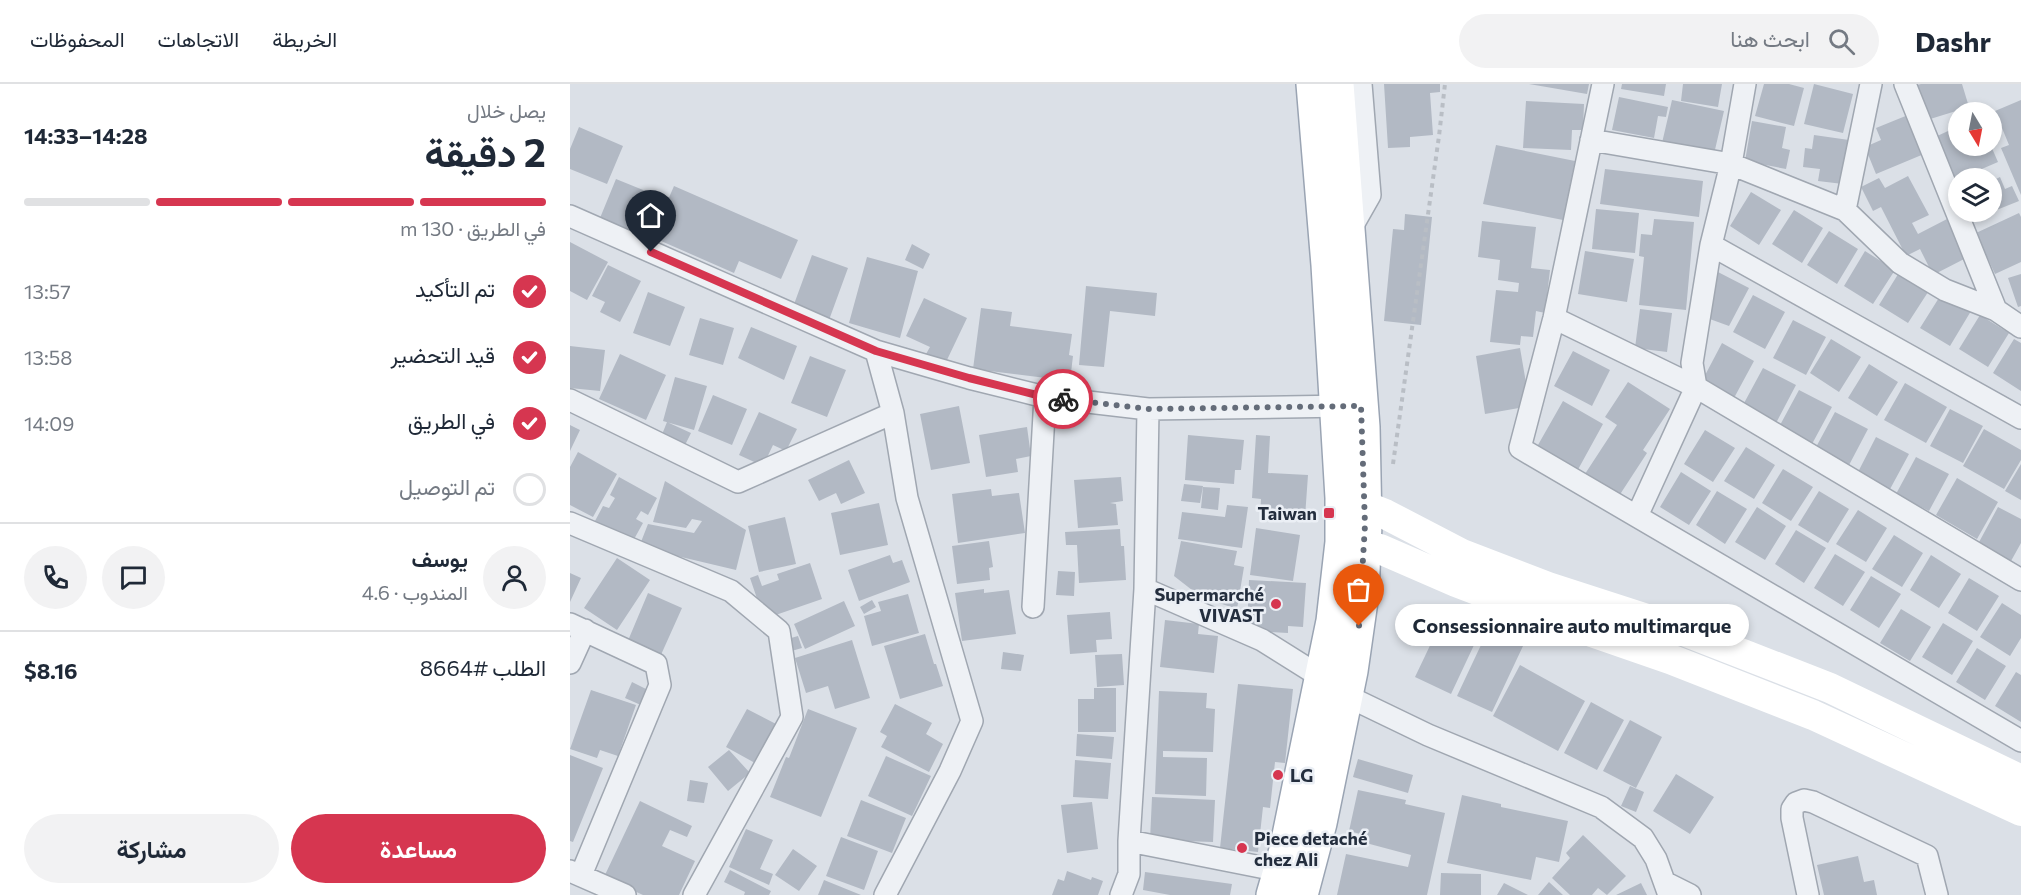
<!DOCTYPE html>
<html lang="ar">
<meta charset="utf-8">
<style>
body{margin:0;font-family:Commissioner,Vazirmatn,sans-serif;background:#f2f2f3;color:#1f2937;direction:rtl;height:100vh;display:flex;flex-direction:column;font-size:22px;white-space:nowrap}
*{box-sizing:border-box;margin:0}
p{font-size:20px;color:#747a83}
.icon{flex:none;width:33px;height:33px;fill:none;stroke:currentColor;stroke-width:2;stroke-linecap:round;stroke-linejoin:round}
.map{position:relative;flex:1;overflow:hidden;direction:ltr}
.panel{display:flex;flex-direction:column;background:#fff;width:570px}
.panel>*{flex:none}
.needle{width:39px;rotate:170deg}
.buttons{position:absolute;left:1378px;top:18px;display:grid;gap:12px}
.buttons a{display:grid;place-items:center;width:54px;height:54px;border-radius:50%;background:#fff;box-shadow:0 3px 9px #0003;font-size:30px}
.pin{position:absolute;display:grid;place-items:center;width:51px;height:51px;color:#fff;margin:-62px -26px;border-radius:50% 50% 50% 0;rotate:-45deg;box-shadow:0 0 6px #0007}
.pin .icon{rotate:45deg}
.courier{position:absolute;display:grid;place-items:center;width:60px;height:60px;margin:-30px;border:4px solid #d63650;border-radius:50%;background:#fff;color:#222;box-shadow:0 2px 8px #0007}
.bubble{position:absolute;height:42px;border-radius:21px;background:#fff;box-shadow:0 3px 9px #0003;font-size:20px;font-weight:700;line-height:42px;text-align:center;direction:rtl}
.head em{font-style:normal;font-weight:700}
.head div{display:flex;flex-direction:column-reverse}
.head{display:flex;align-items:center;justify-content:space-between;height:102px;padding:0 24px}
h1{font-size:39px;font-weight:700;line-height:45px}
.bar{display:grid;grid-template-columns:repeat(4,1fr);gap:9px 6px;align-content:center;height:72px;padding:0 24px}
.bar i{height:8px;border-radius:4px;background:#e0e1e3}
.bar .on{background:#d63650}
.bar p{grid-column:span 4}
.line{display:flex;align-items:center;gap:15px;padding:0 24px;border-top:2px solid #e0e1e3}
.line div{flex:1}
.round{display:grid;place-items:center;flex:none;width:63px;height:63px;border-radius:32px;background:#f2f2f3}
ol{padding:0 24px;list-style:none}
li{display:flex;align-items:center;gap:18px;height:66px}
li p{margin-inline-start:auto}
li .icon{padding:6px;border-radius:50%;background:#d63650;color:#fff;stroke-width:4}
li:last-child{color:#747a83}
li i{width:33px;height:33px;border:3px solid #e0e1e3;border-radius:50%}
.cta{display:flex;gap:12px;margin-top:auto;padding:12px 24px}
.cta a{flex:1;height:69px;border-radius:36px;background:#d63650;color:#fff;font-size:24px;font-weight:700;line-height:69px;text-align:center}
.cta a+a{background:#f2f2f3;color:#1f2937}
header{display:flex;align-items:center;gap:36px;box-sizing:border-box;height:84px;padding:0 30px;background:#fff;border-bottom:2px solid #e0e1e3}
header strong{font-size:28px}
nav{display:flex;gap:33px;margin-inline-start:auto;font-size:21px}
.search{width:420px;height:54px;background:#f2f2f3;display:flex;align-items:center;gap:15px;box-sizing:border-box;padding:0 21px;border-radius:33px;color:#747a83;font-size:22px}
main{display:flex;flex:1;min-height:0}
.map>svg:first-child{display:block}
</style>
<header>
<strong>Dashr</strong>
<div class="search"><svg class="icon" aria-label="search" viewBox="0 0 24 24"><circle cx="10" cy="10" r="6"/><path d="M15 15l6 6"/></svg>ابحث هنا</div>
<nav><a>الخريطة</a><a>الاتجاهات</a><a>المحفوظات</a></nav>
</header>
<main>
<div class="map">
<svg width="1451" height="811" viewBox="0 0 1451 811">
<rect width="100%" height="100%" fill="#dbe0e7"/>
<path fill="#b2b9c4" d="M814 0H870V8L860 9 863 51 840 53V63L818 64Z
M959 0H1019L1017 10Z
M1052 0H1096L1094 12 1051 5Z
M1113 0H1152L1148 23 1111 17Z
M1194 0H1219L1234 4 1224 42 1185 32Z
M1244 0 1283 10 1273 49 1234 40Z
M1351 0H1392L1399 23 1357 36 1347 1Z
M1049 13 1098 23 1096 33 1088 32 1084 54 1042 46Z
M1102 16 1154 27 1144 70 1092 59Z
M1451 16V111L1431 64 1439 61 1425 27Z
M956 17 1014 20 1013 46H1002L1001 66 953 64Z
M1338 31 1354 70 1306 90 1295 63 1311 56 1306 44Z
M1182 37 1216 43 1212 64 1220 66 1216 85 1175 77Z
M1389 42V62H1421L1428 78 1384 97 1365 53Z
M9 43 53 62 37 100 0 85V65Z
M1244 51 1279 56 1273 100 1248 97 1250 85 1233 83 1235 64 1242 65Z
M926 61 1005 77 993 136 913 120Z
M1035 85 1133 97 1129 133 1030 120Z
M1338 92 1359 131 1342 139 1348 150 1379 134 1398 173 1363 191 1350 165 1336 172 1311 123 1303 127 1291 103 1309 94 1315 104Z
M1430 93 1435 105 1442 102 1449 117 1424 127 1422 97Z
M46 95 78 108 69 129 84 135 76 154 30 134Z
M104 102 228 156 211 195 169 177 164 189 82 153Z
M1181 108 1211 126 1189 161 1160 142Z
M1026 125 1069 129 1065 169 1022 165Z
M1224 126 1253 144 1232 179 1202 160Z
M1449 129 1451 133V178L1425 190 1406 149Z
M835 130 862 133 851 241 814 237 823 145 834 146Z
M1084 135 1124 138 1116 226 1069 221 1074 173 1069 172 1071 150 1082 151Z
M912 137 966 143 961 184 980 186 975 229 966 227 963 253 951 252 950 261 920 258 926 206 948 208 949 199 928 196 930 176 908 173Z
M1259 147 1288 165 1267 200 1237 181Z
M0 158 38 178 17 216 0 207Z
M342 160 360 170 353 185 335 176Z
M1015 167 1064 175 1057 218 1008 210Z
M1295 167 1325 186 1303 220 1274 202Z
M242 171 278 184 259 236 223 223Z
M297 173 348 187 330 254 279 239Z
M38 181 71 197 50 238 30 228 35 218 22 212Z
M1146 187 1179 204 1159 242 1137 234Z
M1330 187 1360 205 1338 239 1309 221Z
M1451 190V222L1448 223 1438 194Z
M516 202 587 209 585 232 540 227 534 283 509 281Z
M78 208 115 223 100 262 63 249Z
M1372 209 1401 227 1380 262 1350 244Z
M1183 211 1215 228 1195 265 1163 248Z
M354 214 397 234 376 278 356 270 360 263 336 252Z
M411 224 442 228 440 242 502 250 499 271 503 272 500 297 403 285Z
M1070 225 1102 229 1097 268 1065 264Z
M1410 231 1439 249 1418 283 1389 265Z
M130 234 164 244 153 281 119 271Z
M1223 236 1256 253 1236 291 1203 274Z
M181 243 227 262 214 296 168 274Z
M1261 255 1291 273 1269 308 1240 289Z
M1444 255 1451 259V307L1423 289Z
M1152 259 1184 277 1164 314 1132 297Z
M0 262 35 266 30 307 0 304Z
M950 264 960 322 915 330 906 272Z
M1003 267 1040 286 1022 322 984 302Z
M50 270 96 291 76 336 29 315Z
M240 272 276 286 257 333 221 319Z
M1299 280 1328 298 1307 332 1278 314Z
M1193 284 1226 301 1206 339 1173 321Z
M105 293 137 302 124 346 93 337Z
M1058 298 1100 325 1073 366 1077 369 1047 415 1013 393 1047 341 1035 333Z
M1335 299 1377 323 1356 359 1314 336Z
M1229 306 1262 323 1242 360 1209 343Z
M143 311 177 325 162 361 128 347Z
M993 317 1033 340 1005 391 964 368Z
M389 322 400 379 361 386 350 330Z
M1380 325 1413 342 1393 379 1360 362Z
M189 328 227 345 216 367 203 361 193 382 169 371Z
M1265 328 1298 345 1278 383 1245 365Z
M97 338 121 349 114 363 91 353Z
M0 341 10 346 0 367Z
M457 343 461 372 446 375 448 388 416 393 409 351Z
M1414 345 1451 366V376L1434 405 1393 382Z
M1135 346 1165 364 1143 398 1114 380Z
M618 351 674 356 671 386H665L664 400 615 396Z
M686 351 700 352 698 389 738 391 735 433 690 431 691 415 682 414Z
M1306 353 1339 370 1319 407 1287 390Z
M1176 363 1205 381 1184 415 1154 397Z
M8 368 47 390 23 433 0 421V383Z
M1346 373 1379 390 1359 427 1326 410Z
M279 376 295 409 271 420 266 409 249 417 238 396Z
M1451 380V416L1435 407Z
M1213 385 1243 403 1221 437 1192 419Z
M1111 388 1141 407 1119 441 1090 423Z
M49 393 87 414 78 431 71 427 66 435 73 439 63 457 25 437 33 422 39 424 45 414 40 411Z
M551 393 553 417 540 419 546 420 548 441 508 444 504 396Z
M1387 394 1428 418 1407 455 1366 431Z
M95 397 176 446 166 486 69 463 78 440 124 449 132 437 122 435 116 444 83 438Z
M614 400 633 402 630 419 611 417Z
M633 403 650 404 648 426 631 424Z
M421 405 422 412 449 409 455 449 388 459 382 410Z
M1147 407 1177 425 1155 460 1126 441Z
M1249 407 1279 425 1258 459 1228 441Z
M309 419 318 461 270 471 261 429Z
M657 421 678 423 672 464 608 455 612 428 655 433Z
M1187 423 1216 442 1195 476 1165 458Z
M1428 423 1451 435V459L1441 477 1408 460Z
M1288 426 1317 444 1296 478 1266 460Z
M215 433 226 480 189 488 178 442Z
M686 444 730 451 723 497 680 491Z
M550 445 551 462H554L556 496 509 499 507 461H496L495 448Z
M1226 446 1256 464 1234 499 1205 480Z
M1324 451 1353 469 1332 503 1302 485Z
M419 457 423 483 419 484 420 496 387 500 382 462Z
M611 457 667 467 664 481 674 483 667 525 631 513 604 492Z
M1265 470 1295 488 1273 522 1244 504Z
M320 471 323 479 332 476 340 498 289 517 278 486Z
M1361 471 1391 490 1369 524 1340 506Z
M47 474 80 496 47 546 14 524Z
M240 479 252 515 194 535 180 494 188 491 192 502 209 496 207 490Z
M488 487 505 488 504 512 486 511Z
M0 489 11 494 0 518Z
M1301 492 1331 510 1309 544 1280 526Z
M1399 494 1429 512 1407 547 1378 529Z
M679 496 736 499 733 543 718 542V549L677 547Z
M414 505V509L439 506 446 550 392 557 385 509Z
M78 509 112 524 90 573 57 559Z
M338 510 349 549 302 562 294 532 311 527 308 518Z
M302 516 306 523 294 530 290 523Z
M274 517 285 542 235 565 224 540Z
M1432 519 1451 531V554L1440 572 1410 553Z
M1331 525 1361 543 1340 577 1310 559Z
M540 528 542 555 526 556 527 568 500 570 497 531Z
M876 528 912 544 881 610 845 593Z
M595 536 629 540 628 550 648 552 644 589 590 583Z
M1373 539 1403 557 1382 591 1352 573Z
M918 546 953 562 922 628 887 612Z
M355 550 364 580H366L373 602 330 615 314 562Z
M228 552 232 564 218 568 214 556Z
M282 556 300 614 265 625 258 602 236 609 225 574Z
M1407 564 1436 582 1415 616 1386 598Z
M433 568 454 571 451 587 431 585Z
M552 570 554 601 527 603 525 571Z
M950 581 1015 617 988 667 923 632Z
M1446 588 1451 591V638L1425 622Z
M62 598 80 607 73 622 55 614Z
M668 600 723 605 715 679 705 678 700 724 693 723 688 768 650 764Z
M524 604H546V648H508V615H524Z
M21 606 66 621 48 672 30 666 27 674 0 665Z
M589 607 637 609 636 624 645 625 643 668 593 667V673L637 674 636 712 585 710Z
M1021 618 1054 636 1027 686 994 669Z
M325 620 362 639 356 650 373 660 359 688 311 663 317 652 310 648Z
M177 625 206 640 185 679 156 663Z
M238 625 287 644 251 733 200 713 216 673 219 674Z
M1060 636 1092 653 1066 704 1033 687Z
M507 650 544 653 542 675 506 672Z
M159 666 180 689 158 707 138 683Z
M0 671 33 684 3 758 0 757Z
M316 672 361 692 342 732 298 712Z
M788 675 843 691 838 709 783 693Z
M505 676 541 679 538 715 503 713Z
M1106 690 1144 713 1120 750 1083 727Z
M120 696 138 699 134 719 117 717Z
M1060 702 1074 708 1066 728 1051 722Z
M788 706 836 716 835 720 875 729 857 811H767L776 770 838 783 841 771 796 759 798 752 779 747Z
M892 711 931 720V723L998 737 989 778 966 773 961 796 877 779Z
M582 713 645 716 643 758 580 756Z
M291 716 336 734 322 769 277 752Z
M70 717 122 742 117 753 100 746 92 762 125 777 109 811H73L34 793Z
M522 718 528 765 497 769 491 721Z
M176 745 203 756 190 785 203 790 199 801 159 783Z
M1013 751 1056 792 1037 811 1028 804 1022 811H1000L982 794 1000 774 996 769Z
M271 753 308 767 294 806 256 792Z
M223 765 247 782 229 807 205 791Z
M1288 772 1294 798 1304 796 1307 811H1254L1247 781Z
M160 786 201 807 199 811H174L175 808 154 798Z
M497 787 521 796 522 793 533 797 528 811H482L488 795 494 797Z
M575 788 662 800 660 811H600L573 806Z
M871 789 911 790V811H870Z
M254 796 291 811H248Z
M979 798 993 811H968Z
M934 799 958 811H927Z
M1071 799 1077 811H1046Z"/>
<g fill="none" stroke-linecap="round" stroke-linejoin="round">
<g stroke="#a0a7b1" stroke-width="24">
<path id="street" d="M1033 0 984 234 950 364 1451 657
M1175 0 1161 80 1141 161 1122 279 1126 303 1451 496
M1335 0 1426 226
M1021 56 1161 80 1275 126 1330 179 1375 206 1426 226 1451 243
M1275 126 1301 0
M0 132 306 267 399 294 475 313 578 325 777 322
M779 148 800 111 791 0
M1141 161 1451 334
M984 234 1126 303 1067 432
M306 267 323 329 337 414 402 637 380 687 315 811
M0 316 168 398 323 329
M0 439 161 507 209 547 222 633 124 811
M575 505 692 556 751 593
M463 523 475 313
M0 540 86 580 90 601 11 791
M0 579 15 546
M775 611 858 651 1031 723 1073 754 1086 775 1099 811
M559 757 711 787
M0 787 55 811
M1096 799 1120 811
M551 811 559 790V757L575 505 578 325
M1238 811 1222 734V725L1226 719 1234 716 1243 718 1357 772 1367 811"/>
</g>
<g stroke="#9aa4b3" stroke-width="36">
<path id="primary" d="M703 811 716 766 763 537 772 458V414L758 181 743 0
M731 811 750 739 781 587 792 510 795 441 793 343 767 0"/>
</g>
<path stroke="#b9bec5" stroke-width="4" stroke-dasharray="4.5 4.5" stroke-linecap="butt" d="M823 380 869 52 875 0"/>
<use href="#street" stroke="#eef1f5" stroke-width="21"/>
<path stroke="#fff" stroke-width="30" d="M774 414 815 430 892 470 978 503 1114 547 1260 604 1451 696
M772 458 810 465 886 498 967 529 1100 575 1243 631 1451 727"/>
<use href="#primary" stroke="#fff" stroke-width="33"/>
</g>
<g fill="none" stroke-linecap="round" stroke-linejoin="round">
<path stroke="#646c79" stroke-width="6" stroke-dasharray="0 10.8" d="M493 315 578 325 791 322 795 441 789 542"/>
<path stroke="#d63650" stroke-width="8" d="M81 168 306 267 399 294 475 313 493 315"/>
</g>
<g fill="#d63650" stroke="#ebeff5" stroke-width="2">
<rect x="753" y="423" width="12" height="12" rx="3"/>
<circle cx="706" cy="520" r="6"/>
<circle cx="708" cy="691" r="6"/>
<circle cx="672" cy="764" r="6"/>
</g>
<g text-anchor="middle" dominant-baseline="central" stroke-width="5" stroke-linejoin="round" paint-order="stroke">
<g font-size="18" font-weight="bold" fill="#242e3e" stroke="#ebeff5" text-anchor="end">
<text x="747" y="429">Taiwan</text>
<text x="694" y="510">Supermarché<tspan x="694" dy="21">VIVAST</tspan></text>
<text x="720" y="691" text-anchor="start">LG</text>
<text x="684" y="754" text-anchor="start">Piece detaché<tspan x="684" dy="21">chez Ali</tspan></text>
</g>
</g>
</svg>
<div class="buttons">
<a><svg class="needle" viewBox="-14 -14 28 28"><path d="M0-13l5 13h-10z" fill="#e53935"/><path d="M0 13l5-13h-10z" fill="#747a83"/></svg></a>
<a><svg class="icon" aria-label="layers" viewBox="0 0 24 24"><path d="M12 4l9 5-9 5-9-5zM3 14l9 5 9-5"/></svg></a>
</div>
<div class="pin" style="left:789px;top:542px;background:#ea580c"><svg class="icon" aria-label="bag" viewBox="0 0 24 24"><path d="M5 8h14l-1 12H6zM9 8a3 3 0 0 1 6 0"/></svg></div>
<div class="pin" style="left:81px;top:168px;background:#1f2937"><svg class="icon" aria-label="home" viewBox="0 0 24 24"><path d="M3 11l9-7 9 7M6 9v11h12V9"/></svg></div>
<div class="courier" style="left:493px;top:315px"><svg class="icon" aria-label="bike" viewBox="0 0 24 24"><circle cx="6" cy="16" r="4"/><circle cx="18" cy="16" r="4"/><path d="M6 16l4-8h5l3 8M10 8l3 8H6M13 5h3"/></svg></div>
<div class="bubble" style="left:825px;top:520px;width:354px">Consessionnaire auto multimarque</div>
</div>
<section class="panel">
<div class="head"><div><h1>2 دقيقة</h1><p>يصل خلال</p></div><em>14:28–14:33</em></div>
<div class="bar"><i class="on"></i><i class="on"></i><i class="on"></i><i></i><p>في الطريق · 130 m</p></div>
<ol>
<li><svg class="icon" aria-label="check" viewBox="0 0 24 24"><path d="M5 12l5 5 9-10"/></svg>تم التأكيد<p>13:57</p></li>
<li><svg class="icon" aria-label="check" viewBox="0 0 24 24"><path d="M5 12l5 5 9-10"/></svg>قيد التحضير<p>13:58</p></li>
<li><svg class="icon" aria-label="check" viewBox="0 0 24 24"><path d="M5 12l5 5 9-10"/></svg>في الطريق<p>14:09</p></li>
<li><i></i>تم التوصيل</li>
</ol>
<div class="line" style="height:108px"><a class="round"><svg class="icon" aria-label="person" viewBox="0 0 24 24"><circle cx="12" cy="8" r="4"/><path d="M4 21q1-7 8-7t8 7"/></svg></a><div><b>يوسف</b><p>المندوب · 4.6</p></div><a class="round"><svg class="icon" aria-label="chat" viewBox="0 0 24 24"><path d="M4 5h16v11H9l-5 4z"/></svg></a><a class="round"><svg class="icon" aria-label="phone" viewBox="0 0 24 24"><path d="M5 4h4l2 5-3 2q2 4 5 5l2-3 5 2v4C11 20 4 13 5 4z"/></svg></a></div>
<div class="line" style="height:78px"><div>الطلب #8664</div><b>$8.16</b></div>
<div class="cta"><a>مساعدة</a><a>مشاركة</a></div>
</section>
</main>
